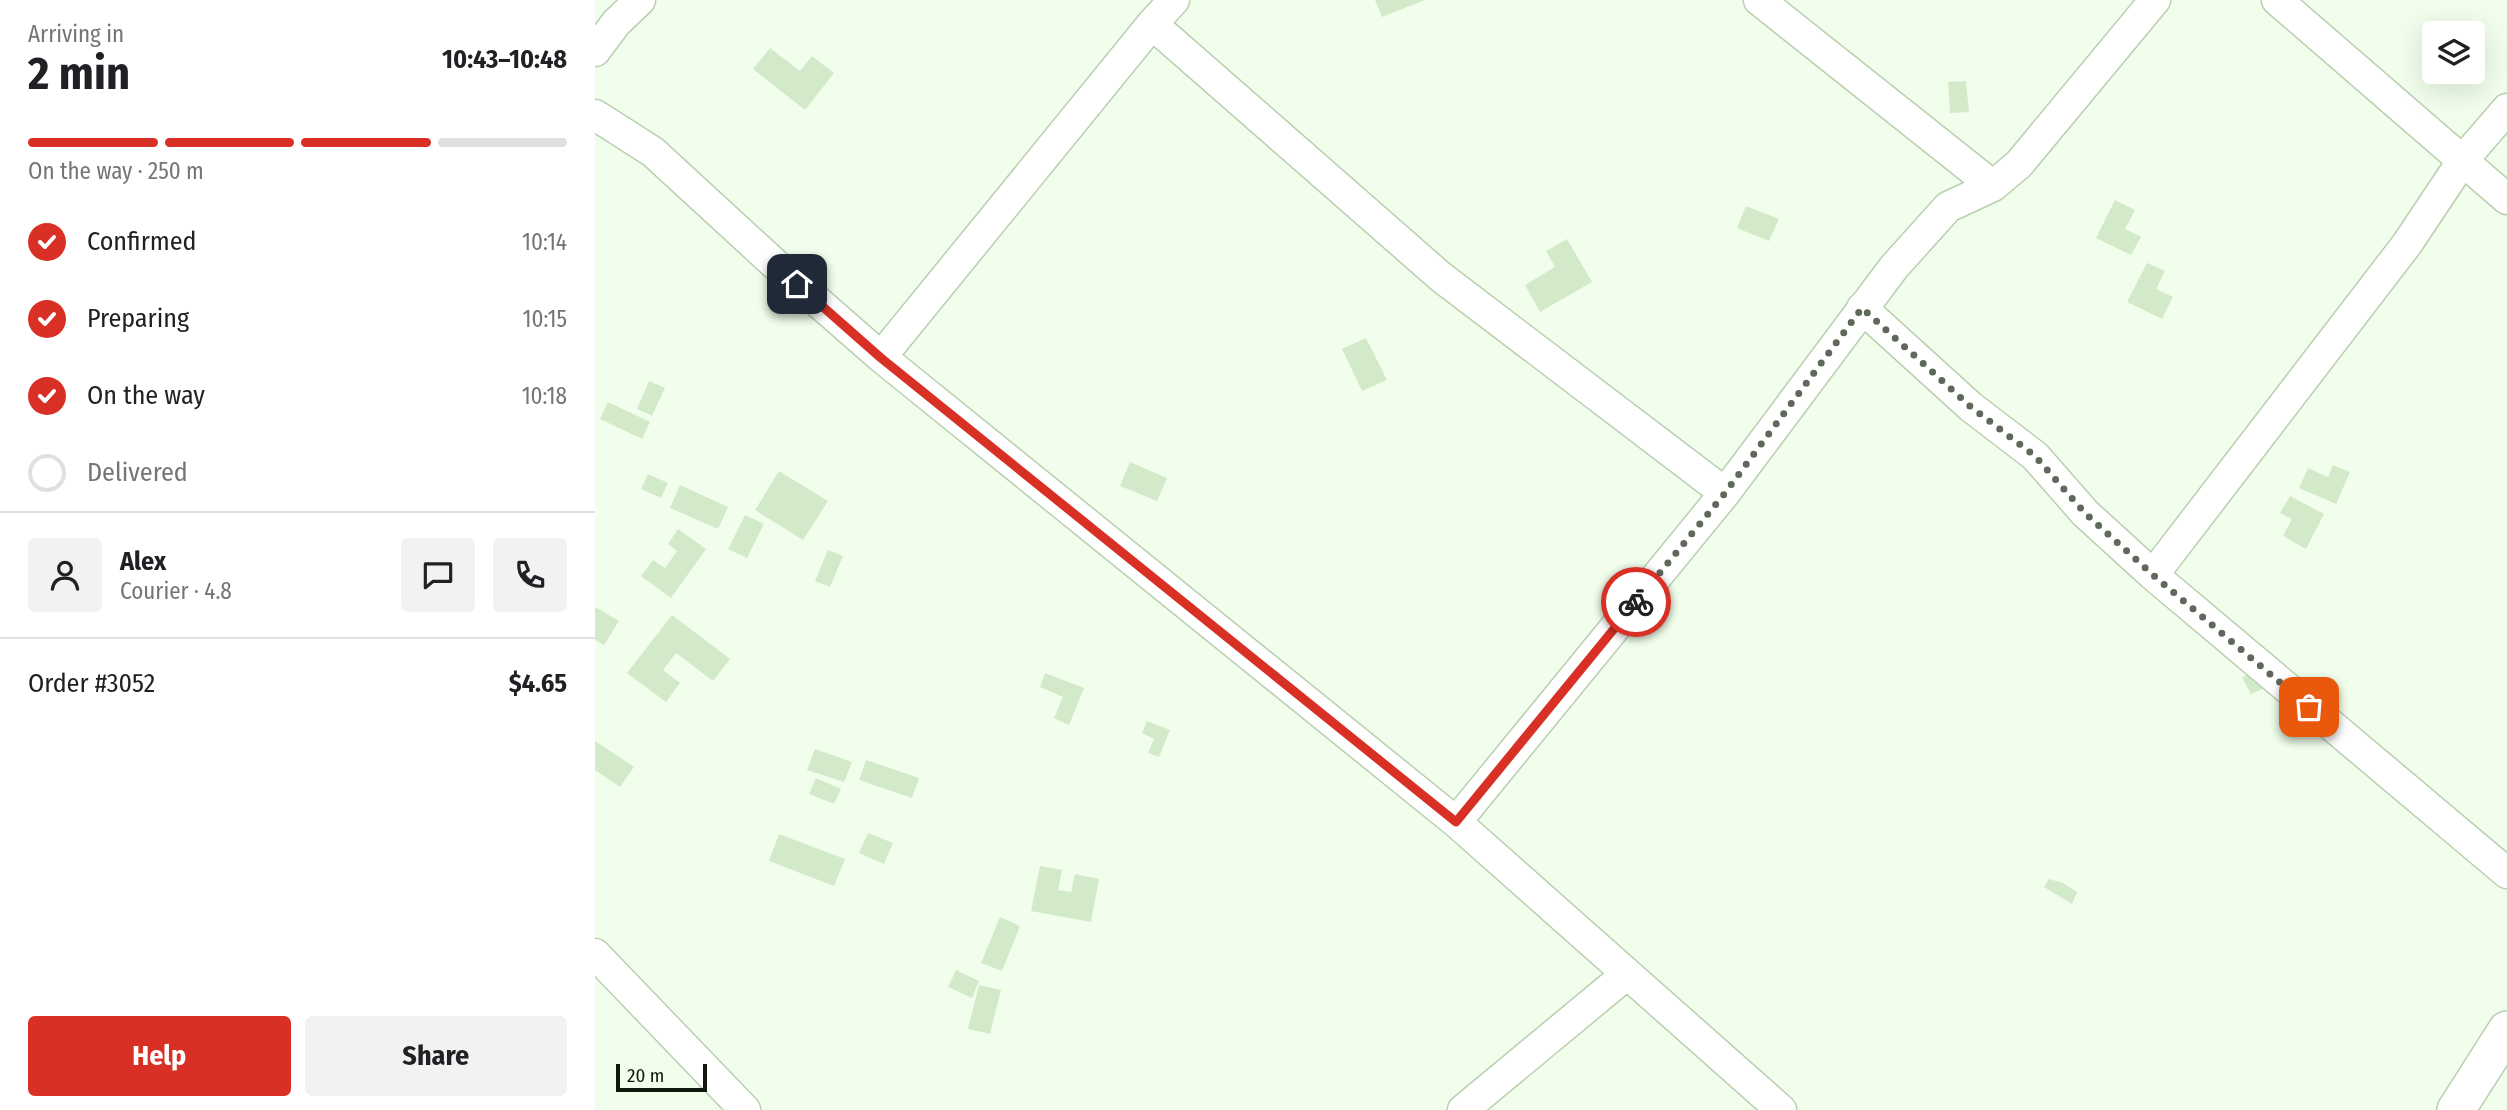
<!DOCTYPE html>
<meta charset="utf-8">
<style>
body{margin:0;font-family:"Fira Sans Condensed",sans-serif;background:#f2f2f2;color:#202124;height:100vh;display:flex;flex-direction:column;font-size:26px;white-space:nowrap}
*{box-sizing:border-box;margin:0}
p{font-size:23px;color:#757577}
.icon{flex:none;width:38px;height:38px;fill:none;stroke:currentColor;stroke-width:2;stroke-linecap:round;stroke-linejoin:round}
.map{position:relative;flex:1;overflow:hidden}
.panel{display:flex;flex-direction:column;background:#fff;width:595px}
.panel>*{flex:none}
.buttons{position:absolute;left:1827px;top:21px;display:grid;gap:14px}
.buttons a{display:grid;place-items:center;width:63px;height:63px;border-radius:7px;background:#fff;box-shadow:0 7px 28px #0002;font-size:35px}
.scale{position:absolute;left:21px;bottom:18px;width:91px;box-sizing:border-box;padding-left:7px;border:4px solid #11190e;border-top:0;font-size:19px;line-height:24px;white-space:nowrap;color:#11190e;-webkit-text-stroke:5px #f0feeb;paint-order:stroke}
.pin{position:absolute;display:grid;place-items:center;width:60px;height:60px;color:#fff;margin:-30px;border-radius:14px;box-shadow:0 4px 10px #0006}
.courier{position:absolute;display:grid;place-items:center;width:70px;height:70px;margin:-35px;border:5px solid #d93025;border-radius:50%;background:#fff;color:#222;box-shadow:0 2px 9px #0007}
.head em{font-style:normal;font-weight:700}
.head div{display:flex;flex-direction:column-reverse}
.head{display:flex;align-items:center;justify-content:space-between;height:119px;padding:0 28px}
h1{font-size:46px;font-weight:700;line-height:52px}
.bar{display:grid;grid-template-columns:repeat(4,1fr);gap:10px 7px;align-content:center;height:84px;padding:0 28px}
.bar i{height:9px;border-radius:5px;background:#e0e0e0}
.bar .on{background:#d93025}
.bar p{grid-column:span 4}
.line{display:flex;align-items:center;gap:18px;padding:0 28px;border-top:2px solid #e0e0e0}
.line div{flex:1}
.round{display:grid;place-items:center;flex:none;width:74px;height:74px;border-radius:7px;background:#f2f2f2}
ol{padding:0 28px;list-style:none}
li{display:flex;align-items:center;gap:21px;height:77px}
li p{margin-inline-start:auto}
li .icon{padding:7px;border-radius:50%;background:#d93025;color:#fff;stroke-width:4}
li:last-child{color:#757577}
li i{width:38px;height:38px;border:4px solid #e0e0e0;border-radius:50%}
.button{display:flex;gap:14px;margin-top:auto;padding:14px 28px}
.button a{flex:1;height:80px;border-radius:7px;background:#d93025;color:#fff;font-size:28px;font-weight:700;line-height:80px;text-align:center}
.button a+a{background:#f2f2f2;color:#202124}
main{display:flex;flex:1;min-height:0}
.map>svg:first-child{display:block}
</style>
<main>
<section class="panel">
<div class="head"><div><h1>2 min</h1><p>Arriving in</p></div><em>10:43–10:48</em></div>
<div class="bar"><i class="on"></i><i class="on"></i><i class="on"></i><i></i><p>On the way · 250 m</p></div>
<ol>
<li><svg class="icon" aria-label="check" viewBox="0 0 24 24"><path d="M5 12l5 5 9-10"/></svg>Confirmed<p>10:14</p></li>
<li><svg class="icon" aria-label="check" viewBox="0 0 24 24"><path d="M5 12l5 5 9-10"/></svg>Preparing<p>10:15</p></li>
<li><svg class="icon" aria-label="check" viewBox="0 0 24 24"><path d="M5 12l5 5 9-10"/></svg>On the way<p>10:18</p></li>
<li><i></i>Delivered</li>
</ol>
<div class="line" style="height:126px"><a class="round"><svg class="icon" aria-label="person" viewBox="0 0 24 24"><circle cx="12" cy="8" r="4"/><path d="M4 21q1-7 8-7t8 7"/></svg></a><div><b>Alex</b><p>Courier · 4.8</p></div><a class="round"><svg class="icon" aria-label="chat" viewBox="0 0 24 24"><path d="M4 5h16v11H9l-5 4z"/></svg></a><a class="round"><svg class="icon" aria-label="phone" viewBox="0 0 24 24"><path d="M5 4h4l2 5-3 2q2 4 5 5l2-3 5 2v4C11 20 4 13 5 4z"/></svg></a></div>
<div class="line" style="height:91px"><div>Order #3052</div><b>$4.65</b></div>
<div class="button"><a>Help</a><a>Share</a></div>
</section>
<div class="map">
<svg width="1912" height="1110" viewBox="0 0 1912 1110">
<rect width="100%" height="100%" fill="#f0feeb"/>
<path fill="#d3eaca" d="M780 0H830L787 17Z
M175 48 205 71 217 56 239 73 210 110 158 69Z
M1371 81 1374 112 1355 113 1353 82Z
M1520 200 1540 210 1530 229 1546 237 1536 255 1501 238Z
M1151 206 1184 219 1174 241 1142 228Z
M972 239 997 282 945 312 930 285 960 267 951 251Z
M1552 263 1570 271 1561 289 1578 297 1567 319 1532 302Z
M771 338 792 380 767 391 747 349Z
M54 381 70 388 57 416 42 409Z
M13 402 55 422 47 439 5 419Z
M535 462 572 478 562 501 525 486Z
M1738 465 1755 472 1741 504 1704 488 1713 468 1733 477Z
M184 471 233 501 208 540 160 510Z
M53 474 73 483 66 498 46 489Z
M85 485 133 507 123 529 75 508Z
M1695 496 1729 514 1711 549 1688 536 1697 519 1685 513Z
M150 515 169 524 152 558 133 549Z
M83 529 111 549 76 598 46 576 58 560 70 568 82 551 73 544Z
M233 550 248 556 235 587 220 581Z
M0 607 24 621 9 645 0 640Z
M77 615 135 659 118 681 81 653 68 670 85 683 71 702 32 673Z
M1663 669 1672 687 1656 694 1647 677Z
M450 673 489 688 474 725 459 718 468 697 445 687Z
M552 721 575 730 564 757 553 753 559 739 547 733Z
M0 741 39 767 25 787 0 770Z
M220 749 257 762 249 782 212 770Z
M271 760 324 778 317 798 264 780Z
M221 778 246 789 239 804 214 794Z
M273 833 298 843 289 864 264 853Z
M184 834 250 859 239 886 174 861Z
M445 866 467 870 463 890 476 892 480 874 504 879 496 922 436 911Z
M1454 879 1468 883 1482 892 1477 904 1449 887Z
M405 917 425 926 407 971 386 963Z
M361 970 384 981 377 998 353 987Z
M384 985 406 990 395 1034 373 1029Z"/>
<g fill="none" stroke-linecap="round" stroke-linejoin="round">
<g stroke="#b9cfb0" stroke-width="33">
<path id="minor" d="M1164 0 1398 186
M1682 0 1912 199
M557 24 846 277 1130 493
M0 51 21 23 45 0
M0 115 58 152 182 266 286 357 861 822 1186 1110
M1267 308 1376 407 1440 456 1490 513 1558 575 1912 873
M286 357 557 24 579 0
M1558 575 1812 244 1868 160 1912 109
M861 822 1130 493 1299 267 1353 207 1398 186 1424 164 1560 0
M0 954 150 1110
M868 1110 1032 974"/>
</g>
<g stroke="#b9cfb0" stroke-width="40">
<path id="tertiary" d="M1861 1110 1912 1030"/>
</g>
<use href="#minor" stroke="#fff" stroke-width="30"/>
<use href="#tertiary" stroke="#fff" stroke-width="37"/>
</g>
<g fill="none" stroke-linecap="round" stroke-linejoin="round">
<path stroke="#5f695b" stroke-width="7" stroke-dasharray="0 12.6" d="M1041 602 1130 493 1267 308 1376 407 1440 456 1490 513 1558 575 1714 707"/>
<path stroke="#d93025" stroke-width="9" d="M202 284 286 358 861 822 1041 602"/>
</g>
</svg>
<div class="buttons">
<a><svg class="icon" aria-label="layers" viewBox="0 0 24 24"><path d="M12 4l9 5-9 5-9-5zM3 14l9 5 9-5"/></svg></a>
</div>
<div class="scale">20 m</div>
<div class="pin" style="left:1714px;top:707px;background:#ea580c"><svg class="icon" aria-label="bag" viewBox="0 0 24 24"><path d="M5 8h14l-1 12H6zM9 8a3 3 0 0 1 6 0"/></svg></div>
<div class="pin" style="left:202px;top:284px;background:#1f2937"><svg class="icon" aria-label="home" viewBox="0 0 24 24"><path d="M3 11l9-7 9 7M6 9v11h12V9"/></svg></div>
<div class="courier" style="left:1041px;top:602px"><svg class="icon" aria-label="bike" viewBox="0 0 24 24"><circle cx="6" cy="16" r="4"/><circle cx="18" cy="16" r="4"/><path d="M6 16l4-8h5l3 8M10 8l3 8H6M13 5h3"/></svg></div>
</div>
</main>
